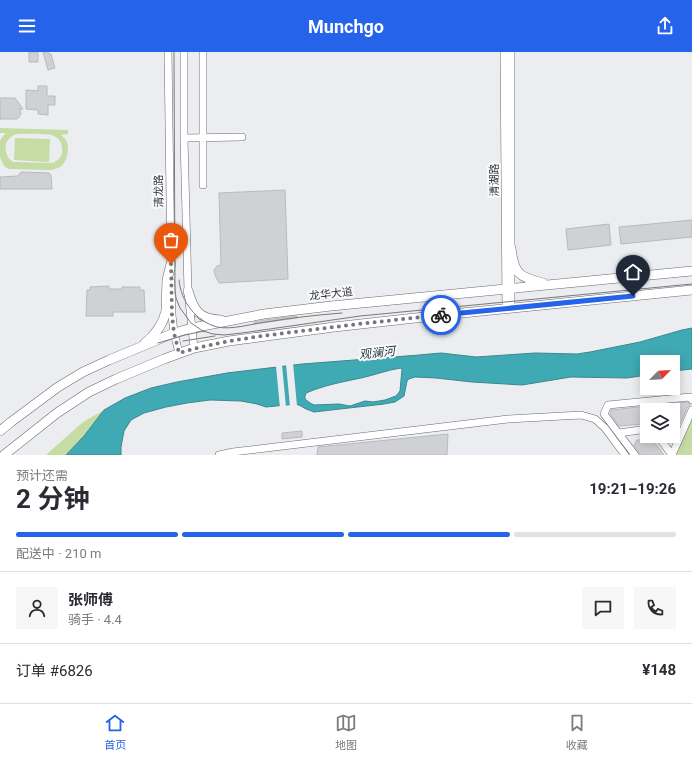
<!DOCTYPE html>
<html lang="zh">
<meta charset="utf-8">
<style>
body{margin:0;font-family:Roboto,"Noto Sans SC",sans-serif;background:#f7f7f7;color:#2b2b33;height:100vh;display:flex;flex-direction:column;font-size:15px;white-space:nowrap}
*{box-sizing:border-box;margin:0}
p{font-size:13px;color:#7c7c81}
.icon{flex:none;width:22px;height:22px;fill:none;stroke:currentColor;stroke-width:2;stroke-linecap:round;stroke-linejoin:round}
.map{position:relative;height:403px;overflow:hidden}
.sheet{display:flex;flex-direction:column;background:#fff;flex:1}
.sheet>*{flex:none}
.needle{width:26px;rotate:66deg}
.tools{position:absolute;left:640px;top:303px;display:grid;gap:8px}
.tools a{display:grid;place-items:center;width:40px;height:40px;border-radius:0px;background:#fff;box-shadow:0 2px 10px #0003;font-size:20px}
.pin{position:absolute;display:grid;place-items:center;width:34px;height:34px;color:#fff;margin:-41px -17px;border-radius:50% 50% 50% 0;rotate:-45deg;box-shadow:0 0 4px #0007}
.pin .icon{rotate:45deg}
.courier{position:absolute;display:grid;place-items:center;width:40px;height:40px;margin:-20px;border:3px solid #2563eb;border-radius:50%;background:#fff;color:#222;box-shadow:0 1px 5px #0007}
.head em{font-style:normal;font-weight:700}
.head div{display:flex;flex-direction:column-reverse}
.head{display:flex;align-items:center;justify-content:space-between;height:68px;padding:0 16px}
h1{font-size:26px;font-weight:700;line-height:30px}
.bar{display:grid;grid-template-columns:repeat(4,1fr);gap:6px 4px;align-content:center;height:48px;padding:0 16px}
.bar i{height:5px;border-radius:3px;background:#e1e1e2}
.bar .active{background:#2563eb}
.bar p{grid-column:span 4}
.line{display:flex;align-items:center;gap:10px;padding:0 16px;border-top:1px solid #e1e1e2}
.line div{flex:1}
.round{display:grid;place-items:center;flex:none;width:42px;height:42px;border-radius:0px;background:#f7f7f7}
header{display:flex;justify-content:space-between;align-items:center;height:52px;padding:0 16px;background:#2563eb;color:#fff;font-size:18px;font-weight:700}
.tabs{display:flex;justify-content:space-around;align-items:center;height:56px;border-top:1px solid #e1e1e2;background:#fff;font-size:11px;color:#7c7c81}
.tabs a{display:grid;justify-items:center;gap:2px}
.tabs .active{color:#2563eb}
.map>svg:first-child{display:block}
</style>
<header><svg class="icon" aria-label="menu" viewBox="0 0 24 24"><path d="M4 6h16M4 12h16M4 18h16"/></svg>Munchgo<svg class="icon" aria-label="share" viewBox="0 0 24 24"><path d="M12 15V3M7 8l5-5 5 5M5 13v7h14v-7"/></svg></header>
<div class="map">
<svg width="692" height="403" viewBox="0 0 692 403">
<rect width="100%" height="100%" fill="#ecedf0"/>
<path fill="#c5dca4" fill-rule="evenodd" d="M0 76 68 78V82L61 83C63 85 66 87 67 90 70 99 66 113 58 116 56 117 54 117 51 118L9 117 4 114 0 105V89L3 84 6 81H0ZM17 82C24 82 49 81 54 84 59 86 62 91 62 96 63 104 60 107 53 111L13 110C5 105 2 91 11 85 12 84 16 82 17 82Z
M15 86 50 87 49 110 14 108Z
M104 358 84 384 66 403H46L83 370Z
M692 361V403H674Z"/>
<path fill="#3faab3" stroke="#3d888e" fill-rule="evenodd" d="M692 276V317L673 319V310H647V323L627 326 571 325 522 333 472 330 436 326 415 325 409 327 407 329 404 344 395 350 384 352 314 360 306 357 301 354 296 352 266 355 257 352 241 349 210 348 187 351 166 355 144 361 131 368 124 379 121 395V403H66L84 384 104 358 125 346 151 336 177 330 227 321 302 312 419 303 441 301 476 305 535 301 577 302 590 300 640 290 682 278ZM401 316 402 317 400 339 396 344 385 348 373 350 365 349 350 354 339 352 314 353 310 351 305 347V344L306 341C325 333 342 330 361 326 375 323 387 318 401 316Z"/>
<path fill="#ecedf0" d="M293 311 297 354 290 355 286 312Z
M282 313 286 355 280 356 276 314Z"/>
<path fill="#cfd1d4" stroke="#b9babd" d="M29 0H38V10H29Z
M43 0H48L49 2H51L55 16 48 18Z
M38 34H47V44H55V53H48V63L38 62V58L26 57V38L38 39Z
M0 46H15L23 57H20L21 62 19 65 17 67H0Z
M21 120 49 121 51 123 52 137H0V125L18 124Z
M285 138 288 227 219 231 215 223 214 218 217 214 221 213 219 141Z
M692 168V185L621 192 619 175Z
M609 172 611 193 568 198 566 177Z
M109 234V237H122V235H140V238H144L145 260H113V264H86L87 238H90V235Z
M297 264V266L254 272V270L265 268Z
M688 350 690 353 687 356 673 388V358H666L668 352Z
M647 354 649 358H647V362L643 372 619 374 610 361 611 358Z
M302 379V385L282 387V381Z
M448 382 447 403H317L318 395Z
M652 387 664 403H640L639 400 634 393 637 388Z"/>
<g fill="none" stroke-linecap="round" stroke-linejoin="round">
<g stroke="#696a6c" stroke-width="8">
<path id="minor" d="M168 0 171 216
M184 0V86L188 239 194 296
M203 0V133
M504 0 506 257
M511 0V256
M184 86 242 85
M171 230 172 263 174 281 179 301
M660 358 664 347
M619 381 647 377
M658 384 672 403
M219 403 233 400 508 367 581 363 595 367 605 376 625 403
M635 403 604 362 608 353 690 345 692 348
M672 403 692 358"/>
</g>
<g stroke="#696a6c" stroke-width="10">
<path id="major" d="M511 196C514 221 518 225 543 231
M188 239C194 259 199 267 221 268
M145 291C156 282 163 273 166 259L167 228 171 212
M0 379 11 370 58 335 83 320 109 308 174 281 192 276 264 262 331 254 692 219
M4 403 57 361 89 340 116 327 164 307 194 296 229 289 334 275 442 263 692 238"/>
</g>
<use href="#minor" stroke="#fff" stroke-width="7"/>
<use href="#major" stroke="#fff" stroke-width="9"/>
<path stroke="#78797b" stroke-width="1" d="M174 0 175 238 176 246 180 256 191 271 203 279 213 282 224 283 242 281 360 264 692 232
M179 228C181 250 196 269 217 275 232 278 251 272 266 270 291 266 316 263 342 261
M183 289 215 284
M158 291 185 283 204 279"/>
</g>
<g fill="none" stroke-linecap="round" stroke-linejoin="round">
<path stroke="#767779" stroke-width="4" stroke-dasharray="0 7.2" d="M171 212 172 263 174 281 179 301C219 289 261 284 302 279 348 273 394 268 441 263"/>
<path stroke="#2563eb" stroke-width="5" d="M441 263 633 244"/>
</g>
<g text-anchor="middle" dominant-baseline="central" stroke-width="4" stroke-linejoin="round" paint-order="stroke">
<g font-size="11" fill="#373839" stroke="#f9fafd">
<text transform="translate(494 128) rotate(-90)">清湖路</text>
<text transform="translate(159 139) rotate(-91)">清龙路</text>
<text transform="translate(331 242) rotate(-6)">龙华大道</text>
</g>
<g font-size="12" font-style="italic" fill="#1c3436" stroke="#f9fafd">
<text transform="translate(377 301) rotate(-6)">观澜河</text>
</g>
</g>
</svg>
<div class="tools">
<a><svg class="needle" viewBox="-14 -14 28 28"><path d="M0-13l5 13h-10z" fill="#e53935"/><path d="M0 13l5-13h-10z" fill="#7c7c81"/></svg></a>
<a><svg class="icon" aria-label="layers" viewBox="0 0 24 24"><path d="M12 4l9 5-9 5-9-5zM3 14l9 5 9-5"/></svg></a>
</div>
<div class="pin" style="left:171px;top:212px;background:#ea580c"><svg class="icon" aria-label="bag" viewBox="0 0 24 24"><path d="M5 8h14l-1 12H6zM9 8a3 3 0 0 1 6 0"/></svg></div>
<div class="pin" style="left:633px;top:244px;background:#1f2937"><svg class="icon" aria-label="home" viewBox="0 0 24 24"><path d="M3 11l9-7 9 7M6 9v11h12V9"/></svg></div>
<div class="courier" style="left:441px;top:263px"><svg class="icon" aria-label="bike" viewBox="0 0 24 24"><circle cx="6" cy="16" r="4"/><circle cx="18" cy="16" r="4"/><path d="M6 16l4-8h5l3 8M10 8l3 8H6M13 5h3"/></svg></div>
</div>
<section class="sheet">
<div class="head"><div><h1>2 分钟</h1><p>预计还需</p></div><em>19:21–19:26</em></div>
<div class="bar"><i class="active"></i><i class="active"></i><i class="active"></i><i></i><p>配送中 · 210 m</p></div>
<div class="line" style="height:72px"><a class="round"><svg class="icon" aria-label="person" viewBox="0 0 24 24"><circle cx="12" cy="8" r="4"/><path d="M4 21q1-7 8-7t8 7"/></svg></a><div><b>张师傅</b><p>骑手 · 4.4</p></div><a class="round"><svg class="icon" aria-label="chat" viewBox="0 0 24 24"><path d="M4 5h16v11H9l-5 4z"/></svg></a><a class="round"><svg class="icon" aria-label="phone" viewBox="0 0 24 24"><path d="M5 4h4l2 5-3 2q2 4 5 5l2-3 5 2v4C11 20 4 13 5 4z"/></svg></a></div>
<div class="line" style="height:52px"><div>订单 #6826</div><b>¥148</b></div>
</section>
<nav class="tabs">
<a class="active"><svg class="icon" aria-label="home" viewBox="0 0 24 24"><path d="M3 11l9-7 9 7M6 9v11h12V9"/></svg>首页</a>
<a><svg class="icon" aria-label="map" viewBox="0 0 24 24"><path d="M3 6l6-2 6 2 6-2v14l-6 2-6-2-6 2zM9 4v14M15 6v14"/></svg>地图</a>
<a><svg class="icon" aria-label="saved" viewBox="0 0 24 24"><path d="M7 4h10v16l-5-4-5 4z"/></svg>收藏</a>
</nav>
